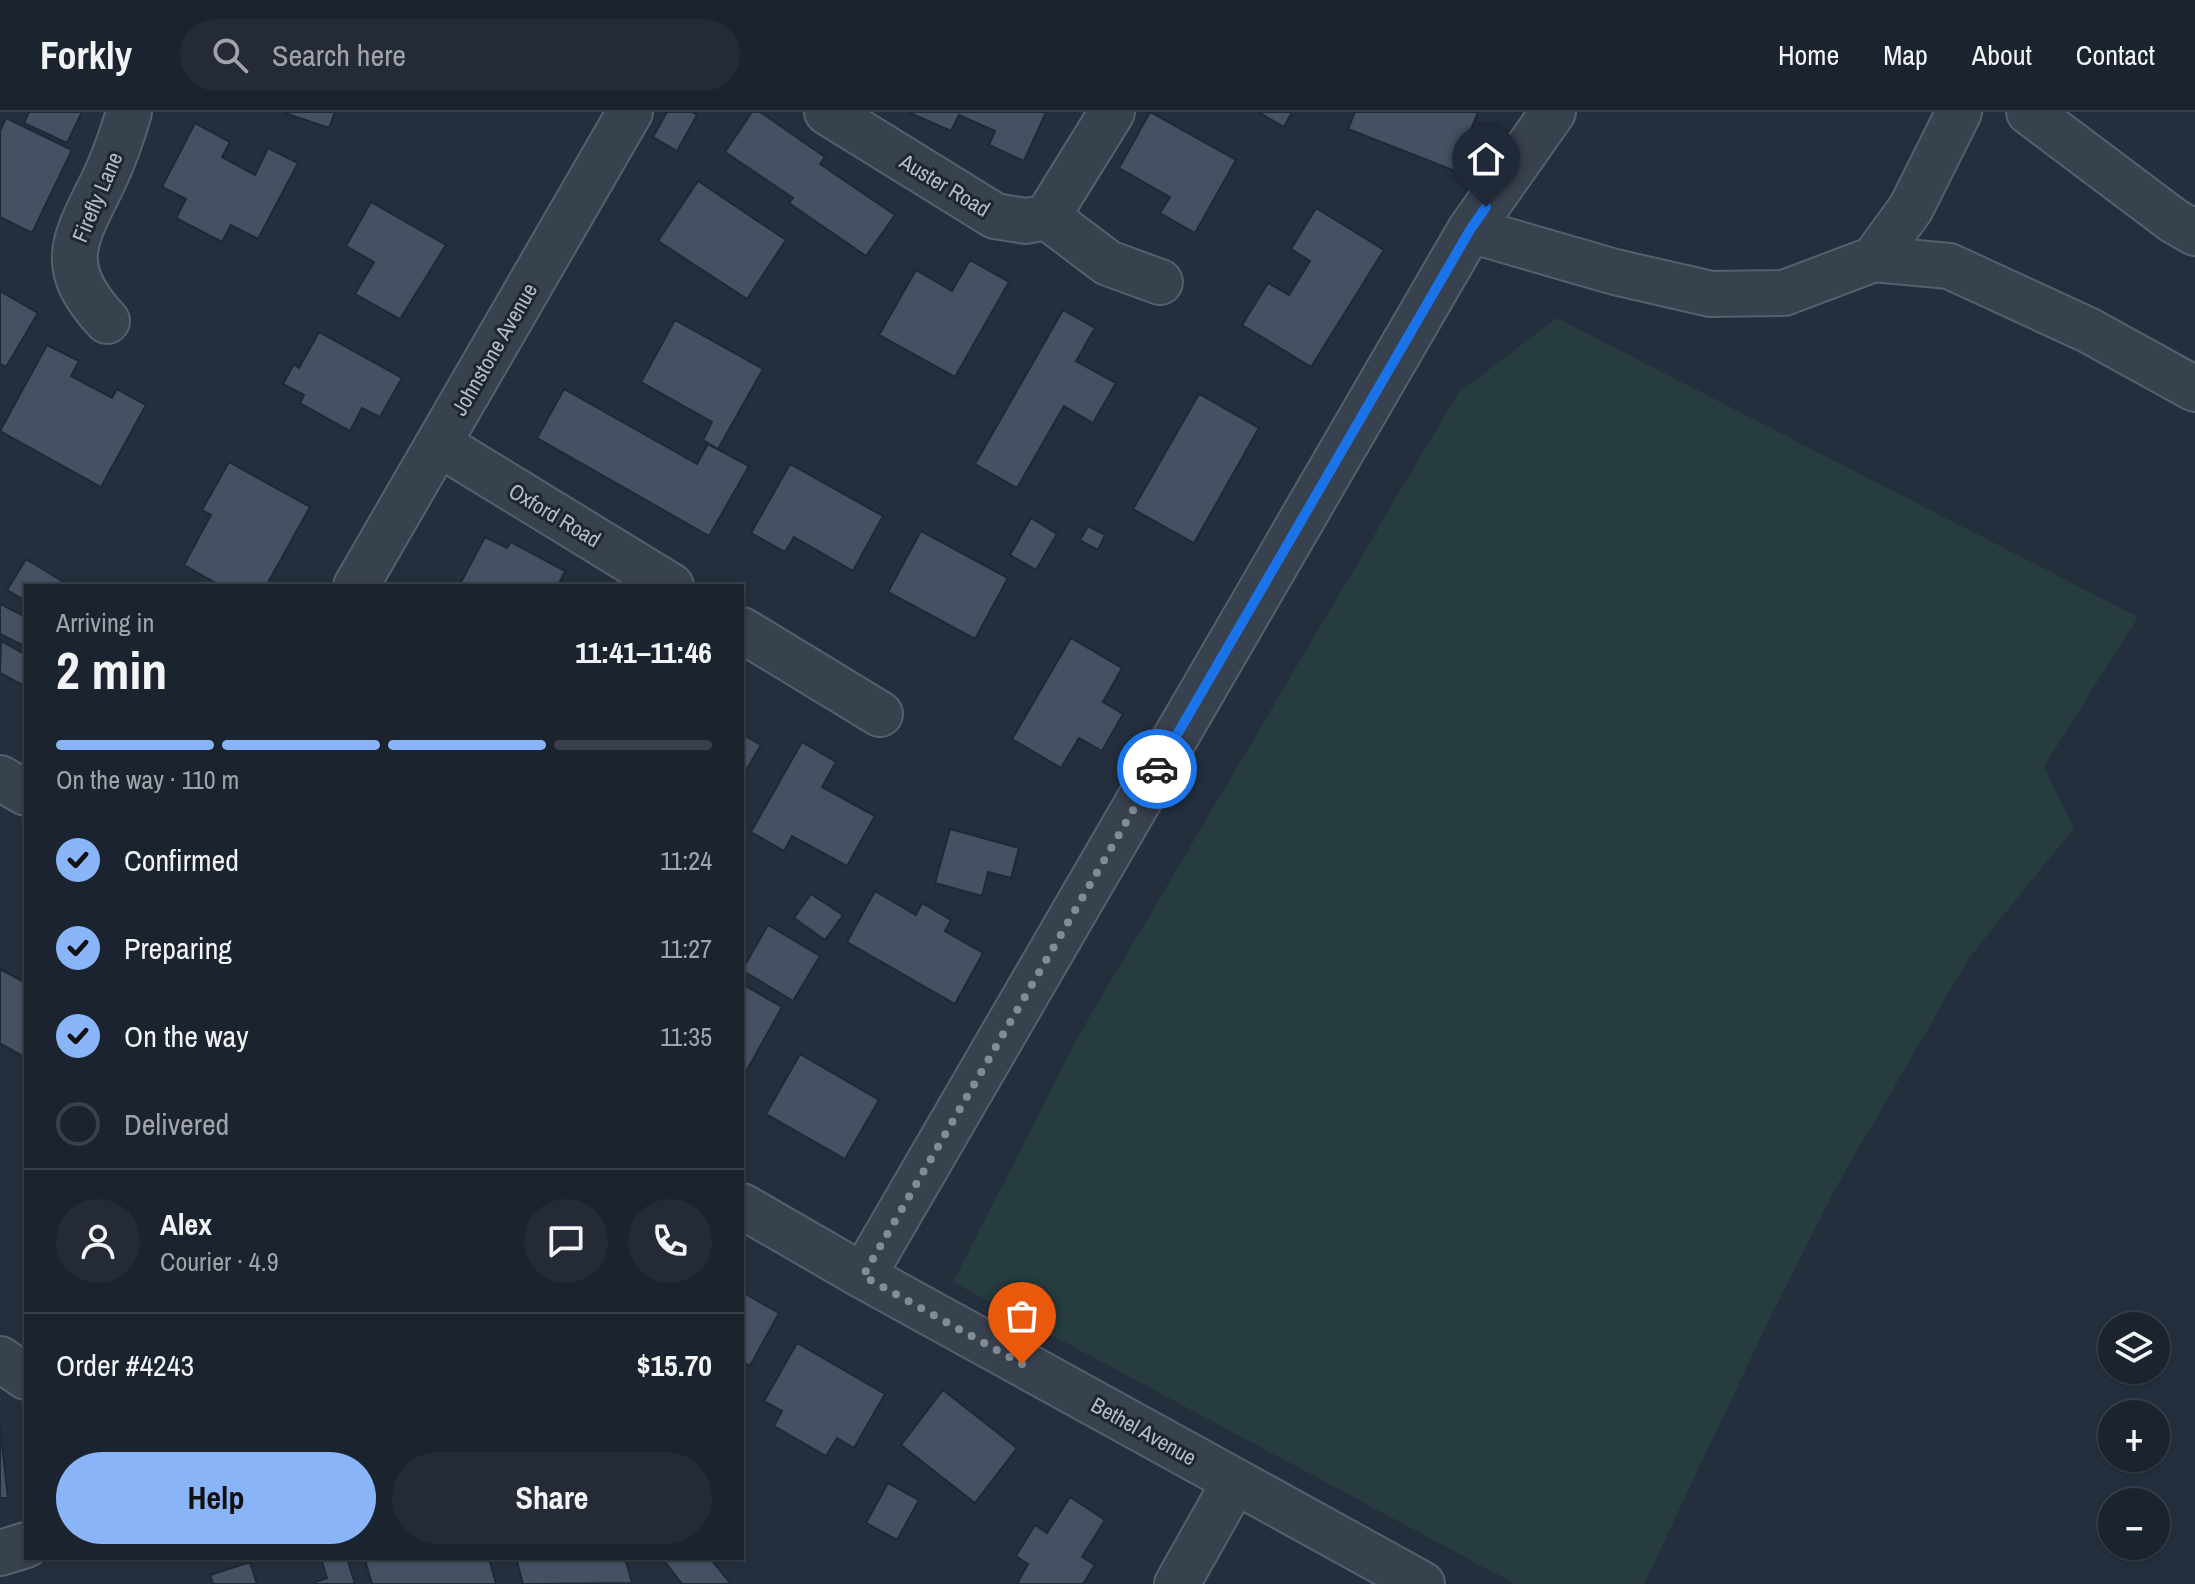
<!DOCTYPE html>
<meta charset="utf-8">
<style>
body{margin:0;font-family:"Archivo Narrow",sans-serif;background:#242b36;color:#f1f3f6;height:100vh;display:flex;flex-direction:column;font-size:30px;white-space:nowrap}
*{box-sizing:border-box;margin:0}
p{font-size:26px;color:#a0a4aa}
.icon{flex:none;width:44px;height:44px;fill:none;stroke:currentColor;stroke-width:2;stroke-linecap:round;stroke-linejoin:round}
.map{position:relative;flex:1;overflow:hidden}
.drawer{position:absolute;left:24px;top:472px;width:720px;height:976px;display:flex;flex-direction:column;background:#1b232e;border-radius:0px;box-shadow:0 2px 6px #0004,0 0 0 2px #39404a}
.drawer>*{flex:none}
.controls{position:absolute;left:2098px;top:1200px;display:grid;gap:16px}
.controls a{display:grid;place-items:center;width:72px;height:72px;border-radius:50%;background:#1b232e;box-shadow:0 2px 6px #0004,0 0 0 2px #39404a;font-size:40px}
.pin{position:absolute;display:grid;place-items:center;width:68px;height:68px;color:#fff;margin:-82px -34px;border-radius:50% 50% 50% 0;rotate:-45deg;box-shadow:0 0 8px #0007}
.pin .icon{rotate:45deg}
.courier{position:absolute;display:grid;place-items:center;width:80px;height:80px;margin:-40px;border:6px solid #1a73e8;border-radius:50%;background:#fff;color:#222;box-shadow:0 2px 10px #0007}
.head em{font-style:normal;font-weight:800}
.head div{display:flex;flex-direction:column-reverse}
.head{display:flex;align-items:center;justify-content:space-between;height:136px;padding:0 32px}
h1{font-size:52px;font-weight:800;line-height:60px}
.bar{display:grid;grid-template-columns:repeat(4,1fr);gap:12px 8px;align-content:center;height:96px;padding:0 32px}
.bar i{height:10px;border-radius:6px;background:#39404a}
.bar .current{background:#8ab4f8}
.bar p{grid-column:span 4}
.line{display:flex;align-items:center;gap:20px;padding:0 32px;border-top:2px solid #39404a}
.line div{flex:1}
.round{display:grid;place-items:center;flex:none;width:84px;height:84px;border-radius:42px;background:#242b36}
ol{padding:0 32px;list-style:none}
li{display:flex;align-items:center;gap:24px;height:88px}
li p{margin-inline-start:auto}
li .icon{padding:8px;border-radius:50%;background:#8ab4f8;color:#111;stroke-width:4}
li:last-child{color:#a0a4aa}
li i{width:44px;height:44px;border:4px solid #39404a;border-radius:50%}
.primary-button{display:flex;gap:16px;margin-top:auto;padding:16px 32px}
.primary-button a{flex:1;height:92px;border-radius:48px;background:#8ab4f8;color:#111;font-size:32px;font-weight:800;line-height:92px;text-align:center}
.primary-button a+a{background:#242b36;color:#f1f3f6}
header{display:flex;align-items:center;gap:48px;box-sizing:border-box;height:112px;padding:0 40px;background:#1b232e;border-bottom:2px solid #39404a}
header strong{font-size:38px}
nav{display:flex;gap:44px;margin-inline-start:auto;font-size:28px}
.search{width:560px;height:72px;background:#242b36;display:flex;align-items:center;gap:20px;box-sizing:border-box;padding:0 28px;border-radius:44px;color:#a0a4aa;font-size:30px}
.map>svg:first-child{display:block}
</style>
<header>
<strong>Forkly</strong>
<div class="search"><svg class="icon" aria-label="search" viewBox="0 0 24 24"><circle cx="10" cy="10" r="6"/><path d="M15 15l6 6"/></svg>Search here</div>
<nav><a>Home</a><a>Map</a><a>About</a><a>Contact</a></nav>
</header>
<div class="map">
<svg width="2195" height="1472" viewBox="0 0 2195 1472">
<rect width="100%" height="100%" fill="#242f3e"/>
<path fill="#263c3f" d="M1557 206 2138 505 2044 655 2074 716 1969 846 1834 1079 1770 1206 1644 1472H1515L953 1170 1079 923 1458 281Z"/>
<path fill="#455162" stroke="#1f2835" stroke-width="2" d="M29 0H82L67 31 24 11Z
M282 0H335L329 16Z
M667 0H692L697 3 677 39 653 25Z
M752 0H760L825 45 820 52 895 103 866 144 789 91 793 86 725 40Z
M908 0H1046L1024 49 989 33 995 19 959 3 951 19Z
M1150 0 1236 48 1195 121 1160 101 1170 85 1119 56Z
M1258 0H1292L1284 15Z
M1355 0H1478L1455 59 1348 17Z
M6 6 72 38 32 121 0 105V19Z
M195 11 230 30 222 45 255 63 268 36 298 51 258 127 231 113 222 130 176 106 186 87 162 75Z
M698 69 786 128 747 187 658 129Z
M371 90 446 133 400 207 355 182 374 150 346 134Z
M1316 96 1384 138 1311 255 1242 213 1268 171 1289 183 1310 149 1291 137Z
M970 148 1009 170 955 265 879 223 916 158 952 179Z
M0 179 38 201 6 255 0 252Z
M1063 198 1095 216 1076 249 1116 271 1093 311 1064 294 1017 376 975 352Z
M675 208 763 257 718 337 703 328 712 310 641 270Z
M319 220 402 266 380 305 362 296 350 319 300 291 304 283 283 272 294 252 299 256Z
M47 233 79 249 71 264 112 286 117 277 146 293 101 375 0 319Z
M564 277 697 352 708 332 749 354 709 424 537 326Z
M1199 282 1259 316 1194 431 1133 397Z
M229 350 310 395 266 474H221L184 453 211 403 202 398Z
M790 352 883 404 853 459 794 425 785 440 751 421Z
M1031 406 1057 422 1036 458 1010 443Z
M1088 414 1105 423 1098 438 1080 428Z
M921 419 1008 466 975 527 888 480Z
M485 425 507 436 511 430 565 459 560 469 570 474H459Z
M26 447 70 474H26V489L7 478Z
M0 492 26 505V535L0 522Z
M1071 526 1122 556 1103 590 1123 602 1102 639 1079 626 1061 656 1012 627Z
M1 529 26 543V575L0 561Z
M742 622 761 633 742 665Z
M802 630 836 650 822 675 875 704 847 754 792 724 784 739 751 720Z
M950 717 1019 736 1011 766 988 760 982 784 935 771Z
M875 779 916 803 922 791 951 808 945 819 983 841 955 892 847 830Z
M811 782 843 803 825 828 794 806Z
M768 813 820 844 793 889 742 858Z
M0 857 26 871V946L0 931Z
M742 872 782 895 742 967Z
M800 942 879 988 845 1047 766 1002Z
M742 1180 779 1201 750 1254 742 1250Z
M797 1231 885 1282 854 1336 837 1326 826 1344 774 1314 782 1299 764 1289Z
M943 1278 1017 1336 975 1391 901 1333Z
M0 1315 8 1386H0Z
M888 1371 919 1388 897 1428 866 1411Z
M1070 1385 1105 1408 1082 1445 1095 1453 1083 1472H1017L1028 1452 1016 1444 1035 1413 1047 1421Z
M321 1446H347L355 1472H310L327 1466Z
M370 1446H489L496 1472H372L365 1448Z
M516 1446H625L632 1471 523 1472Z
M662 1446H710L731 1472H682Z
M250 1450 257 1472H213L210 1463Z"/>
<g fill="none" stroke-linecap="round" stroke-linejoin="round">
<g stroke="#565f6c" stroke-width="48">
<path id="minor" d="M827 0 995 104 1026 109 1047 105 1112 0
M2029 0 2174 109 2195 121
M1047 105 1108 151 1160 170
M1470 118 1615 160 1711 182 1784 181 1874 147 1949 154 2088 218 2195 277
M1874 147 1911 96 1959 0
M107 209C56 154 74 129 103 70 114 47 122 24 129 0
M439 332 671 474
M356 474 630 0
M742 518 880 602
M0 666 26 681
M742 1094 863 1164 1422 1472
M863 1164 1470 118 1553 0
M0 1247 26 1265
M0 1441 26 1433
M1177 1472 1235 1369"/>
</g>
<use href="#minor" stroke="#38414e" stroke-width="44"/>
</g>
<g fill="none" stroke-linecap="round" stroke-linejoin="round">
<path stroke="#828b98" stroke-width="8" stroke-dasharray="0 14.4" d="M1022 1252 863 1164 1157 657"/>
<path stroke="#1a73e8" stroke-width="10" d="M1157 657 1470 118 1486 95"/>
</g>
<g text-anchor="middle" dominant-baseline="central" stroke-width="6" stroke-linejoin="round" paint-order="stroke">
<g font-size="22" fill="#b4bcc9" stroke="#1d2633">
<text transform="translate(945 73) rotate(31)">Auster Road</text>
<text transform="translate(97 85) rotate(-67)">Firefly Lane</text>
<text transform="translate(494 237) rotate(-60)">Johnstone Avenue</text>
<text transform="translate(555 403) rotate(31)">Oxford Road</text>
<text transform="translate(1144 1319) rotate(29)">Bethel Avenue</text>
</g>
</g>
</svg>
<div class="controls">
<a><svg class="icon" aria-label="layers" viewBox="0 0 24 24"><path d="M12 4l9 5-9 5-9-5zM3 14l9 5 9-5"/></svg></a>
<a>+</a>
<a>−</a>
</div>
<div class="pin" style="left:1022px;top:1252px;background:#ea580c"><svg class="icon" aria-label="bag" viewBox="0 0 24 24"><path d="M5 8h14l-1 12H6zM9 8a3 3 0 0 1 6 0"/></svg></div>
<div class="pin" style="left:1486px;top:95px;background:#1f2937"><svg class="icon" aria-label="home" viewBox="0 0 24 24"><path d="M3 11l9-7 9 7M6 9v11h12V9"/></svg></div>
<div class="courier" style="left:1157px;top:657px"><svg class="icon" aria-label="car" viewBox="0 0 24 24"><path d="M5 17H2v-5l4-1 3-4h7l3 4 3 1v5h-3M9 17h6M6 11h13"/><circle cx="7" cy="17" r="2"/><circle cx="17" cy="17" r="2"/></svg></div>
<section class="drawer">
<div class="head"><div><h1>2 min</h1><p>Arriving in</p></div><em>11:41–11:46</em></div>
<div class="bar"><i class="current"></i><i class="current"></i><i class="current"></i><i></i><p>On the way · 110 m</p></div>
<ol>
<li><svg class="icon" aria-label="check" viewBox="0 0 24 24"><path d="M5 12l5 5 9-10"/></svg>Confirmed<p>11:24</p></li>
<li><svg class="icon" aria-label="check" viewBox="0 0 24 24"><path d="M5 12l5 5 9-10"/></svg>Preparing<p>11:27</p></li>
<li><svg class="icon" aria-label="check" viewBox="0 0 24 24"><path d="M5 12l5 5 9-10"/></svg>On the way<p>11:35</p></li>
<li><i></i>Delivered</li>
</ol>
<div class="line" style="height:144px"><a class="round"><svg class="icon" aria-label="person" viewBox="0 0 24 24"><circle cx="12" cy="8" r="4"/><path d="M4 21q1-7 8-7t8 7"/></svg></a><div><b>Alex</b><p>Courier · 4.9</p></div><a class="round"><svg class="icon" aria-label="chat" viewBox="0 0 24 24"><path d="M4 5h16v11H9l-5 4z"/></svg></a><a class="round"><svg class="icon" aria-label="phone" viewBox="0 0 24 24"><path d="M5 4h4l2 5-3 2q2 4 5 5l2-3 5 2v4C11 20 4 13 5 4z"/></svg></a></div>
<div class="line" style="height:104px"><div>Order #4243</div><b>$15.70</b></div>
<div class="primary-button"><a>Help</a><a>Share</a></div>
</section>
</div>
